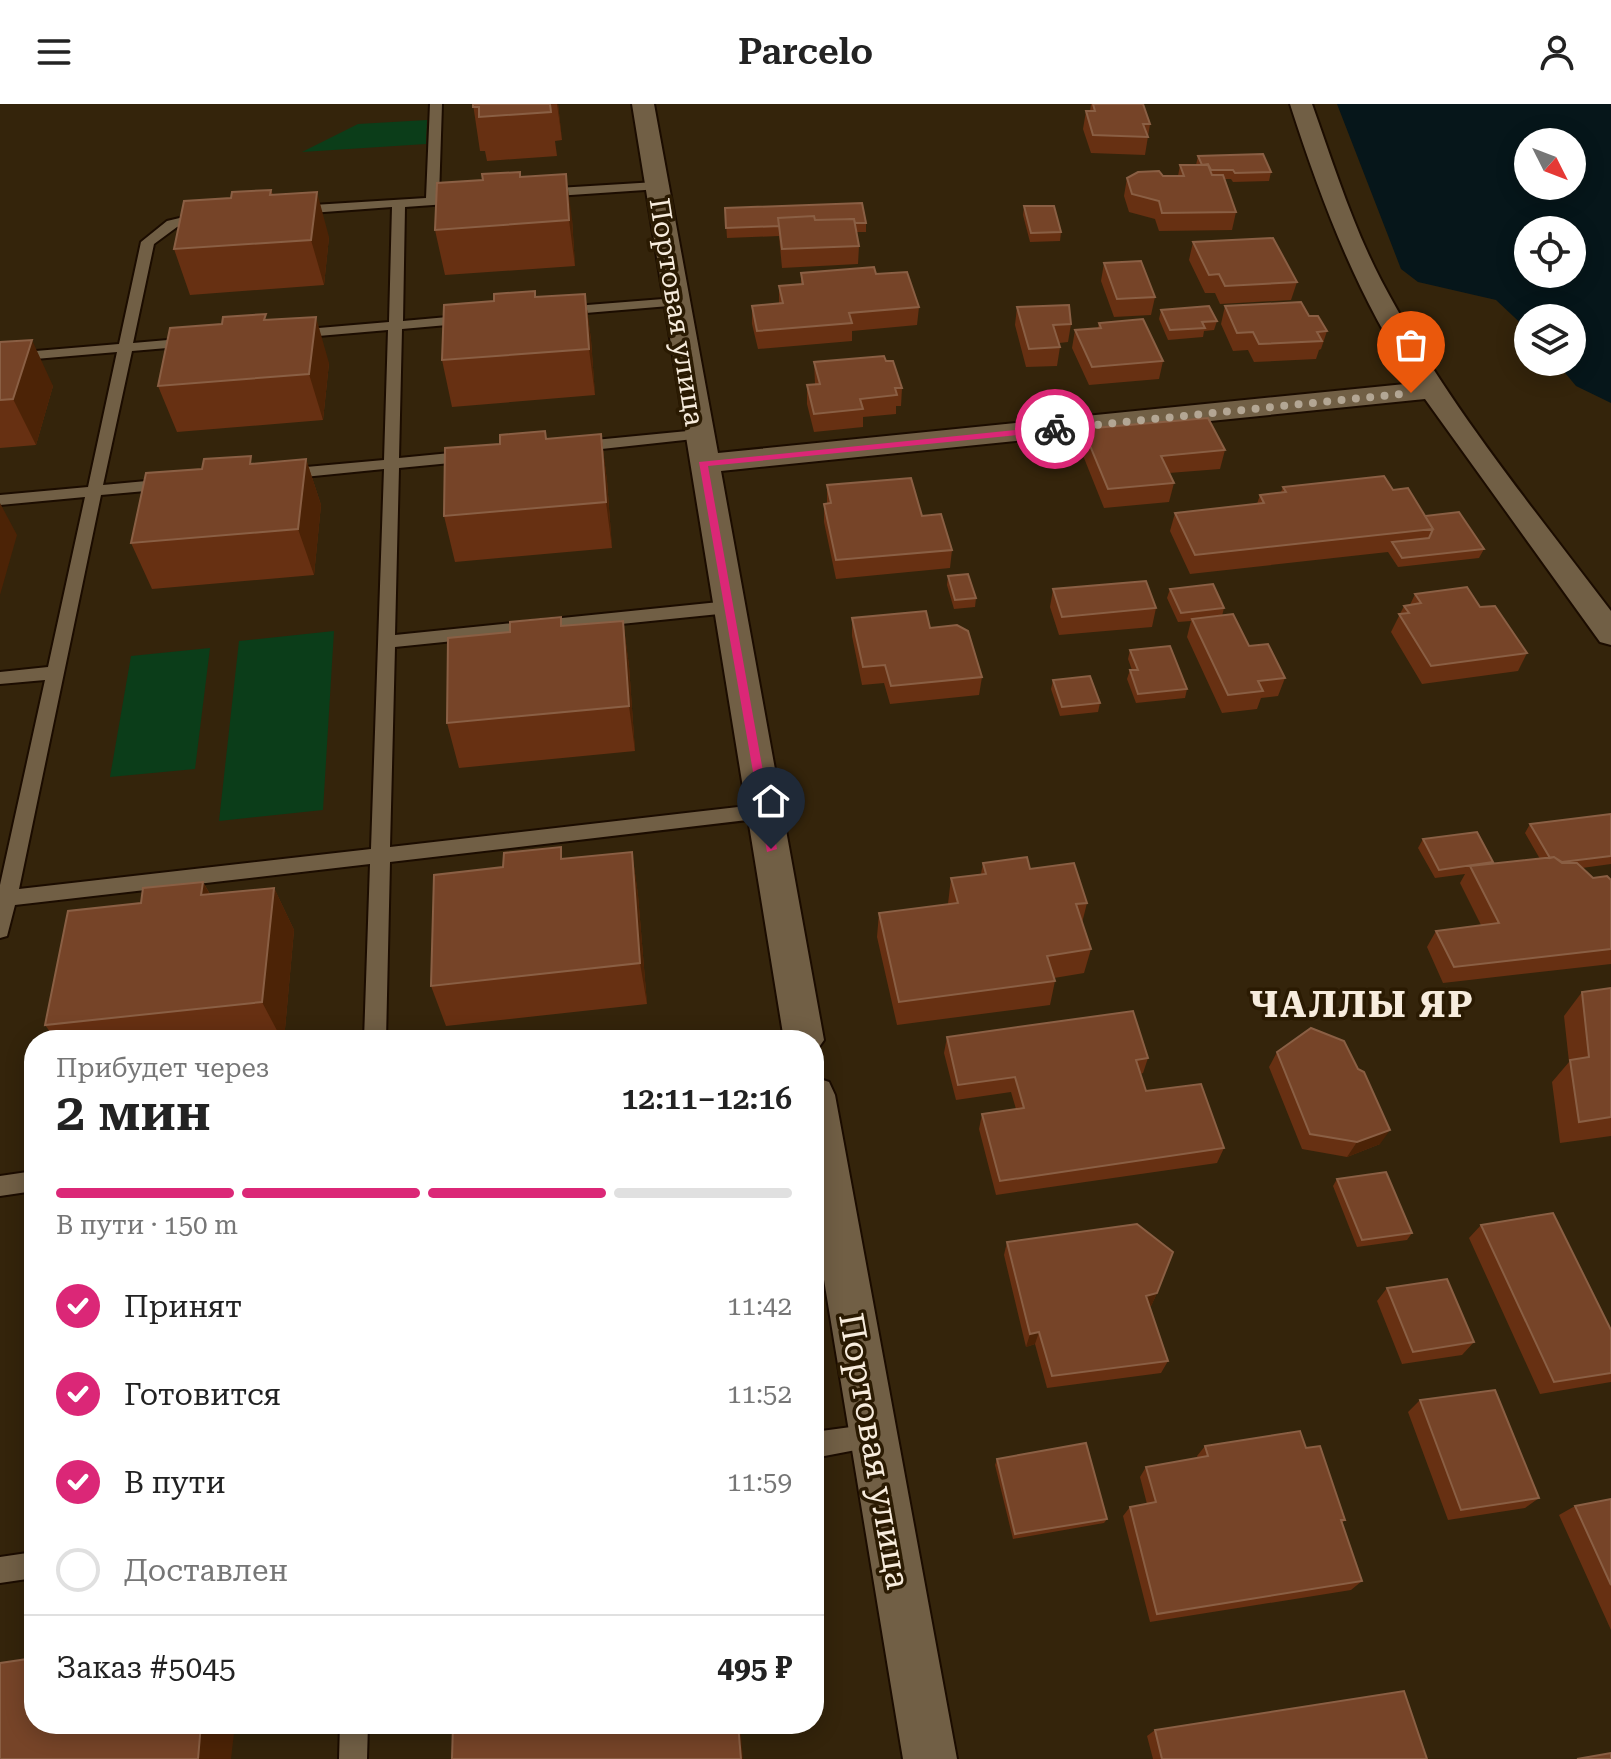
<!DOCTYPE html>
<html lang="ru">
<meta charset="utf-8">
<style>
body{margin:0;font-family:"Roboto Serif",serif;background:#f2f2f2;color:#222;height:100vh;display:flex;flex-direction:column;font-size:30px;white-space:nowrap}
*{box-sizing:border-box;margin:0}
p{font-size:26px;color:#767676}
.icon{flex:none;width:44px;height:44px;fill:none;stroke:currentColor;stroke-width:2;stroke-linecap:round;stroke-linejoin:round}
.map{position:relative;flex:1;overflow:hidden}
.drawer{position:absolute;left:24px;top:926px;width:800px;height:704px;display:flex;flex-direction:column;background:#fff;border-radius:32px;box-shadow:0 4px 20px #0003}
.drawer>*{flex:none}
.needle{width:52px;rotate:132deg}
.buttons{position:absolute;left:1514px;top:24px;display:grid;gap:16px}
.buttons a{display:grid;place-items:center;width:72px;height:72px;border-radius:50%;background:#fff;box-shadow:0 4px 20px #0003;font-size:40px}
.pin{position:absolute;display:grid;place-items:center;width:68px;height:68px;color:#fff;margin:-82px -34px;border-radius:50% 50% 50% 0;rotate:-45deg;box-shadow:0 0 8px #0007}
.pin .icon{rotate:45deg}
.courier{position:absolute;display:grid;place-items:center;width:80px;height:80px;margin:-40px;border:6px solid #db2777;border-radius:50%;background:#fff;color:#222;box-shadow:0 2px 10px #0007}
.summary em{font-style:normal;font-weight:600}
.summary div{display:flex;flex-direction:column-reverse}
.summary{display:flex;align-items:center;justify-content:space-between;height:136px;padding:0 32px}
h1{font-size:52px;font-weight:600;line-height:60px}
.bar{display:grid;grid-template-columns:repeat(4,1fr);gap:12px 8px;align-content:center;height:96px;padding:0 32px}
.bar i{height:10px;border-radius:6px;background:#e0e0e0}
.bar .active{background:#db2777}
.bar p{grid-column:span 4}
.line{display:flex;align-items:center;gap:20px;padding:0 32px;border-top:2px solid #e0e0e0}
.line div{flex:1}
ol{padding:0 32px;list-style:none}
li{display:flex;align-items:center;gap:24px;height:88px}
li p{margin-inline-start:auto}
li .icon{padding:8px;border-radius:50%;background:#db2777;color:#fff;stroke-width:4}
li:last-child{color:#767676}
li i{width:44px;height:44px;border:4px solid #e0e0e0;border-radius:50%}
header{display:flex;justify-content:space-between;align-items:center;height:104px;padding:0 32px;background:#fff;font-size:36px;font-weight:600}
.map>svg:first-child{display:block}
</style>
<header><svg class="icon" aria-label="menu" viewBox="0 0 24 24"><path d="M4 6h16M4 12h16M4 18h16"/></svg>Parcelo<svg class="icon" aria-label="person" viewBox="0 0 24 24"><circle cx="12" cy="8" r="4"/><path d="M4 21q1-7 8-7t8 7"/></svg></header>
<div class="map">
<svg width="1611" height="1655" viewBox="0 0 1611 1655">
<rect width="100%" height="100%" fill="#34240b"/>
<path fill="#0b3d19" d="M427 16 426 40 302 48 358 20Z
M334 527 323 706 219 717 239 537Z
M210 544 195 665 110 673 131 552Z"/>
<path fill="#06161a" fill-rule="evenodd" d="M1337 0H1611V299L1576 282 1556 258H1572V214H1528V226L1496 196 1418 178 1401 165ZM1528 38H1572V82H1528ZM1528 126H1572V170H1528Z"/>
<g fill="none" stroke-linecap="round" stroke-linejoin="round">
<g stroke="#1b0c00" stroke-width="4">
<path id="service" d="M430 0H442L439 93 461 91 467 95 461 99 405 103 403 217 470 211 477 215 470 219 402 225 399 354 471 347 479 352 471 357 399 364 395 531 729 497 737 503 729 509 395 543 390 743 765 700 774 707 765 714 390 758 386 936H364L370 760 15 801 7 832 0 834V781L45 576 0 580V568L48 563 85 393 0 401V391L88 383 117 248 0 258V250L119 240 141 138 167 117 205 108 211 112 210 115 177 123 154 140 133 239 191 234 198 238 191 242 132 247 103 381 168 375 176 380 168 385 101 391 19 785 371 745 384 365 284 375 276 370 284 365 384 356 388 226 295 234 288 230 295 226 389 218 392 103 297 110 291 106 297 102 426 94Z
M656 78 660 79V85L541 93 535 89 541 85Z
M676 194 681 195V201L562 211 555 207 562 203Z
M698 326 706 331 703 334 574 348 566 343 574 338Z
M34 1067V1087L0 1092V1072Z
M873 1320 882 1323 885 1332 882 1341 814 1354V1328Z
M34 1448V1474L0 1479V1453Z
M340 1620H368L367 1655H339Z"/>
</g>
<g stroke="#1b0c00" stroke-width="4">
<path id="minor" d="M632 0H654L718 349 1415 279C1357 192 1322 99 1290 0H1312C1333 59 1352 120 1381 176 1444 296 1530 400 1611 507V541L1600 538 1425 295 721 367 824 936 814 950V936H784Z
M814 973 829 978 835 991 957 1655H903L814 1115Z"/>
</g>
<use href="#service" fill="#715f45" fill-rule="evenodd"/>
<use href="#minor" fill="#715f45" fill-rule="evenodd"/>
</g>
<path fill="#673012" d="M473 0H558L562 36 555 37 557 52 487 57 485 47H480Z
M1091 0H1143L1150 20 1145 51 1091 49 1083 25 1086 7H1090Z
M1198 52 1271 68 1269 77 1233 78 1231 75H1225L1236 108 1232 126 1159 127 1155 115 1129 108 1124 92 1127 74 1178 72 1180 61H1196Z
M521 73 572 115 575 162 445 171 435 126Z
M271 86 273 91 329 133 324 181 190 191 174 145 231 94Z
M1024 102 1061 128 1060 137 1030 138 1023 111Z
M725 104 866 119V128H856L859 142 858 160 782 164 779 132 727 134Z
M1193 138 1297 178 1291 196 1220 200 1215 189H1205L1189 156Z
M1104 159 1155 193 1151 211 1114 213 1101 177Z
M801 169 876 170 919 203 917 221 852 227V237L758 245 752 220V202L779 199V182L801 180Z
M585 190 591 236 595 291 452 303 442 256 536 193Z
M1225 202 1309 212 1327 227 1321 245 1319 246 1316 255 1254 258 1248 246 1233 247 1221 220Z
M1017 203 1071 220 1068 238 1059 239 1060 243 1057 262 1026 263 1015 221Z
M1161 206 1217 217 1214 226 1204 227 1203 233 1168 236 1159 215Z
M268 216 329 259 323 316 177 328 158 282Z
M1099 219 1163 257 1159 275 1089 281 1072 244 1075 226 1098 224Z
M0 238 53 282 36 341 0 344Z
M886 257 902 284 901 302H896V310L863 313V323L814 328 807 300V281L815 280 814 258Z
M1083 325 1225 346 1220 365 1169 369 1174 379 1169 398 1104 404 1080 344Z
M601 330 607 377 612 444 455 458 444 412 546 335Z
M306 355 321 401 314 471 152 485 131 439 202 365Z
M827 381 922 412 952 446 950 464 836 475 824 418V400L827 399Z
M1283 383 1393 386 1425 412 1484 445 1479 454 1398 463 1388 448 1190 470 1170 427 1175 409 1257 400 1260 391 1281 388Z
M948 472 976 494 975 503 954 505 947 481Z
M1053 485 1156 504 1152 523 1059 531 1050 503Z
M1170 485 1224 504 1222 512 1249 542 1285 574 1278 592 1261 594 1257 605 1222 609 1187 533 1191 517 1178 518 1167 494Z
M1415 490 1480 503 1527 549 1518 567 1422 580 1391 528 1404 502 1410 501Z
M561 513 562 522 623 517 629 562 635 647 459 664 447 619 510 528Z
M852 514 930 524 982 573 979 591 890 600 884 579 862 581 852 532Z
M1130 546 1187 585 1185 594 1136 599 1127 575 1130 566H1132L1128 555Z
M1053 576 1100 599 1098 608 1060 612 1051 585Z
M1611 710V760L1582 764 1593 774 1611 776V860L1443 879 1427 843 1436 827 1481 821 1460 779 1465 770 1435 774 1418 744 1423 735 1493 758 1492 760 1540 755 1525 729 1530 720Z
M632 748 638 791 647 900 446 922 431 882 503 763 564 755Z
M983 759 1030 765 1087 799 1082 819 1091 845 1084 869 1054 874 1055 877 1050 901 897 921 877 833 879 809 948 800 951 774 981 770Z
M203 778 210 790 274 784 294 826 284 936H56L45 921 141 799Z
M1611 884V1032L1560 1039 1552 978 1569 958 1564 912 1582 888Z
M947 933 1148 954 1143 969 1140 970 1146 987 1224 1044 1217 1059 996 1091 979 1025 982 1010 1016 1005 1011 988 956 996 944 949Z
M1277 948 1380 1040 1347 1053 1302 1045 1269 963Z
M1337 1075 1412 1129 1407 1136 1357 1143 1333 1082Z
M1481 1121 1611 1226V1278L1540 1290 1469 1134Z
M1007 1138 1157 1189 1151 1202H1149L1168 1257 1161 1269 1047 1284 1035 1240 1026 1243 1004 1151Z
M1387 1184 1474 1238 1462 1251 1402 1260 1377 1197Z
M1420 1296 1539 1394 1525 1404 1448 1416 1408 1308Z
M1205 1342 1306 1344 1345 1416 1342 1419 1362 1477 1351 1486 1150 1518 1123 1412 1130 1403 1147 1400 1140 1373 1146 1363 1198 1354 1197 1352Z
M997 1355 1107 1415 1104 1419 1013 1435 995 1361Z
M1611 1395V1526L1559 1411 1575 1402Z
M1155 1626 1427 1655H1153L1147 1632Z"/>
<path fill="#4c2306" d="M557 0H558L562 36Z
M566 70 572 115 575 162 569 116Z
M317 88 329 133 324 181 311 136Z
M585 190 591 236 595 291 589 245Z
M316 213 329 259 323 316 309 270Z
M32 236 53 282 36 341 13 295Z
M601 330 607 377 612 444 606 398Z
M306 355 321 401 314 471 298 425Z
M0 399 17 431 0 491Z
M623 517 629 562 635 647 629 602Z
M632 748 638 791 647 900 640 859Z
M203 778 226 821 201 791Z
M274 784 294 826 284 936H282L262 898Z
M1390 1026 1380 1040 1347 1053 1357 1038Z
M1157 1189 1151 1202 1140 1204 1146 1192Z
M1039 1228 1035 1240 1026 1243 1030 1230Z
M201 1620H235L231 1655H198Z
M738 1620H740L743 1655H741Z"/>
<path fill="#764428" stroke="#8a5f44" stroke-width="2" d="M473 0H550L551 8 479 13V3H473Z
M1093 0H1143L1150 20H1143L1148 33 1093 31 1086 7H1095Z
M1263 50 1271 68 1235 69 1233 66H1211L1208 60 1202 61 1198 52Z
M1180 61H1208L1212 71H1223L1236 108 1162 109 1159 97 1132 90 1127 74 1138 68 1159 67 1163 72H1184Z
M520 68V73L566 70 569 116 435 126 437 79 483 76 482 70Z
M271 86 270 91 317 88 311 136 174 145 184 97 231 94 232 88Z
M862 99 866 119H855L854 115 815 116 814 112 778 114 779 122 726 124 725 104Z
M1024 102H1054L1061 128 1031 129Z
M814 112 815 116 854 115 859 142 782 145 778 114Z
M1273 134 1297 178 1225 182 1219 170 1209 171 1193 138Z
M1141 157 1155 193 1117 195 1104 159Z
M874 163 876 170 907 168 919 203 849 209 852 219 757 227 752 202 783 199 779 182 803 180 801 169Z
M535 187V193L585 190 589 245 442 256 444 201 494 197V190Z
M1301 198 1309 212H1318L1327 227 1317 228 1322 237 1259 240 1253 228 1237 229 1225 202Z
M1069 201 1071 220 1053 221 1060 243 1029 245 1017 203Z
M1209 202 1217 217 1202 218 1205 224 1170 226 1161 206Z
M266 210 264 216 316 213 309 270 158 282 170 224 222 220 223 213Z
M1143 215 1163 257 1092 263 1075 226 1101 224 1099 219Z
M32 236 13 295 0 296V238Z
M884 252 886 257H893L902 284H895L897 291 860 295 863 305 814 310 807 281 820 280 814 258Z
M1208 314 1225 346 1161 352 1174 379 1108 385 1083 325Z
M545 327 546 335 601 330 606 398 444 412 445 344 500 340V331Z
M251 352 250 360 306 355 298 425 131 439 146 369 202 365 204 355Z
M1384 372 1393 386 1408 384 1433 425 1195 451 1175 409 1264 399 1260 391 1286 388 1283 383Z
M911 374 922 412 941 410 952 446 836 456 824 400 831 399 827 381Z
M1459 408 1484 445 1402 454 1392 438 1429 434 1433 425 1425 412Z
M968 470 976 494 955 496 948 472Z
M1146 477 1156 504 1062 513 1053 485Z
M1213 480 1224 504 1181 509 1170 485Z
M1467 483 1480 503 1495 502 1527 549 1431 562 1399 510 1409 509 1404 502 1421 499 1415 490Z
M926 507 930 524 957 521 968 527 982 573 891 582 885 561 863 563 852 514Z
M1233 510 1249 542 1268 540 1285 574 1258 577 1263 587 1228 591 1192 515Z
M561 513V522L623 517 629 602 447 619 448 534 510 528V518Z
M1170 542 1187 585 1138 590 1130 566H1138L1130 546Z
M1090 572 1100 599 1062 603 1053 576Z
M1611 710V752L1562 758 1554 753 1550 754 1530 720Z
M1477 728 1493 758 1439 766 1423 735Z
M561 743V755L632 748 640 859 431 882 434 771 503 763 504 749Z
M1027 753 1030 765 1074 759 1087 799 1076 800 1091 845 1047 852 1055 877 899 898 879 809 958 799 951 774 986 770 983 759Z
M1554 753 1562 759H1577L1593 774 1607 772 1611 776V845L1454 863 1436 827 1499 819 1470 762Z
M203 778 201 791 274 784 262 898 45 921 68 807 141 799 143 784Z
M1611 884V1013L1579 1018 1570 956 1589 953 1582 888Z
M1133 907 1148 954 1136 956 1146 987 1201 980 1224 1044 1000 1077 982 1010 1024 1004 1015 973 958 981 947 933Z
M1311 924 1344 937 1358 965 1364 968 1390 1026 1357 1038 1310 1030 1277 948Z
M1386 1068 1412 1129 1362 1136 1337 1075Z
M1553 1109 1611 1226V1269L1554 1278 1481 1121Z
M1137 1120 1173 1148 1157 1189 1146 1192 1168 1257 1052 1272 1039 1228 1030 1230 1007 1138Z
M1447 1175 1474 1238 1413 1248 1387 1184Z
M1495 1286 1539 1394 1461 1406 1420 1296Z
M1300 1327 1306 1344 1320 1342 1345 1416H1341L1362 1477 1157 1510 1130 1403 1156 1398 1146 1363 1208 1352 1205 1342Z
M1086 1339 1107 1415 1015 1430 997 1355Z
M1611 1395V1481L1575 1402Z
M34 1526V1620H201L198 1655H0V1559L27 1555 31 1527Z
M1404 1587 1427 1655H1162L1155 1626Z
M453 1620H738L741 1655H452Z
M1611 1649V1655H1577Z"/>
<path fill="#db2777" d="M1055 322 1058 327 708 362 777 745 767 748 699 358Z"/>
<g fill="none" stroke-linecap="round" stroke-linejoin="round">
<path stroke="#b3a694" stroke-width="8" stroke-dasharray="0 14.4" d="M1055 325 1411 289"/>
</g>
<g text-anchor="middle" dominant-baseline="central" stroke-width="7" stroke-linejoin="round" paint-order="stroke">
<g font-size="28" fill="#f7ecdd" stroke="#2a1a02">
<text transform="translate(677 208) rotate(81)">Портовая улица</text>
</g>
<g font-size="34" fill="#f7ecdd" stroke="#2a1a02">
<text transform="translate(875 1347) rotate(80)">Портовая улица</text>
</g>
<g font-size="36" font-weight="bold" letter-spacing="2" fill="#f7ecdd" stroke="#2a1a02">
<text x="1362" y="901">ЧАЛЛЫ ЯР</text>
</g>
</g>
</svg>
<div class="buttons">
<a><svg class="needle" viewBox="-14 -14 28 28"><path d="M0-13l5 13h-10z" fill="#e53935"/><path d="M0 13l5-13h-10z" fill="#767676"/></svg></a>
<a><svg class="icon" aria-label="locate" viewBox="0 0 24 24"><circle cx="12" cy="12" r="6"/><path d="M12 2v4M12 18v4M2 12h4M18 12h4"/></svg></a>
<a><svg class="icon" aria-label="layers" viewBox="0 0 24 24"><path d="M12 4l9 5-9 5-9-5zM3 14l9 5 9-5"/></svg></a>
</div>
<div class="pin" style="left:1411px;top:289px;background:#ea580c"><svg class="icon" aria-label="bag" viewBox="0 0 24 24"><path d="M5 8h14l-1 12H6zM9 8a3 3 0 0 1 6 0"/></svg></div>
<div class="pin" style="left:771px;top:745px;background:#1f2937"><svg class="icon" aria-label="home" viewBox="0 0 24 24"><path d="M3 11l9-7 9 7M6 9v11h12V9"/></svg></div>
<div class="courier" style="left:1055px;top:325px"><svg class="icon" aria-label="bike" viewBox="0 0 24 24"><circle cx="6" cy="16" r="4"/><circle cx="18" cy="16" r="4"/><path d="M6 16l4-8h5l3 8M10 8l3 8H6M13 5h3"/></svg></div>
<section class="drawer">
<div class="summary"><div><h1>2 мин</h1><p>Прибудет через</p></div><em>12:11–12:16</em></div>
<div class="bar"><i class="active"></i><i class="active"></i><i class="active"></i><i></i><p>В пути · 150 m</p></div>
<ol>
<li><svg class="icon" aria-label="check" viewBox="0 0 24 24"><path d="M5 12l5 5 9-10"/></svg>Принят<p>11:42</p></li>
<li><svg class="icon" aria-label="check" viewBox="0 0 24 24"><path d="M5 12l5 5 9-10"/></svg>Готовится<p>11:52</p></li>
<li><svg class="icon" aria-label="check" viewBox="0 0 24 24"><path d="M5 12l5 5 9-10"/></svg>В пути<p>11:59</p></li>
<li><i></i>Доставлен</li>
</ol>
<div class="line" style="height:104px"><div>Заказ #5045</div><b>495 ₽</b></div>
</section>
</div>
